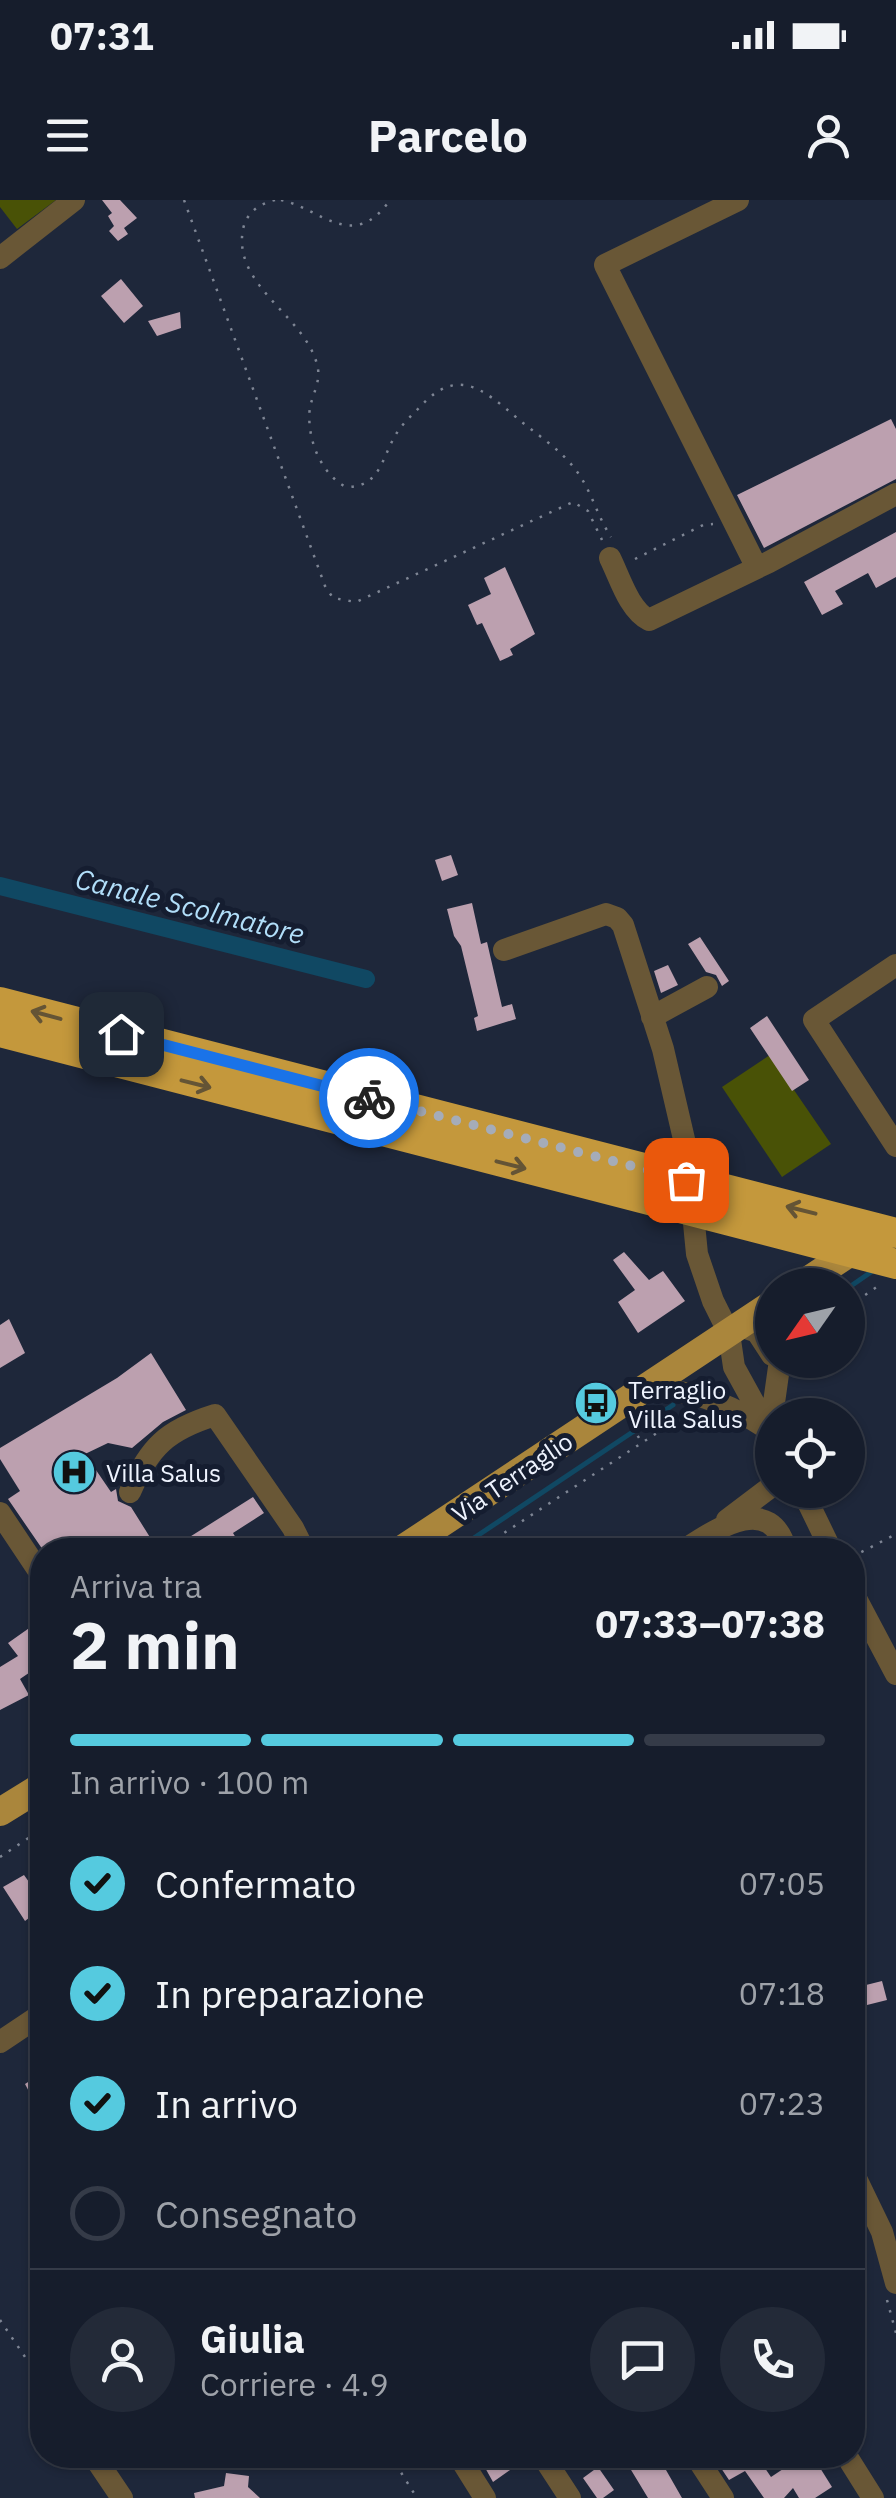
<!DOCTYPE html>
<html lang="it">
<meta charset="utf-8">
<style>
body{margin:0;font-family:"IBM Plex Sans",sans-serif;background:#232a38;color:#f1f3f6;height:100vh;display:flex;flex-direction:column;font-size:38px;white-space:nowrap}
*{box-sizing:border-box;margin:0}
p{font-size:32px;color:#9ea2a9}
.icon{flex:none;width:55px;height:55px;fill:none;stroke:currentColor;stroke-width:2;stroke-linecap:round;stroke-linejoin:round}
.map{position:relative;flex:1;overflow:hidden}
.sheet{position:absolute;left:30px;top:1338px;width:835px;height:930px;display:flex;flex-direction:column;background:#161d2c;border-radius:40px;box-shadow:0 2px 8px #0004,0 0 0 2px #353b48}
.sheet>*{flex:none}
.needle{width:65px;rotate:236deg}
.fabs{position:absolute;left:755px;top:1068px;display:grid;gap:20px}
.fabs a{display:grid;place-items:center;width:110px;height:110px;border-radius:50%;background:#161d2c;box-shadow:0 2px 8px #0004,0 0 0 2px #353b48;font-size:50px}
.pin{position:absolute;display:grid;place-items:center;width:85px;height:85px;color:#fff;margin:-42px;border-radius:20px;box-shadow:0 5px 15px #0006}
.courier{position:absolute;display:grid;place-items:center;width:100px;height:100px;margin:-50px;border:8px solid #1a73e8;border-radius:50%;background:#fff;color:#222;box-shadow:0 2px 12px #0007}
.head em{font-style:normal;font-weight:800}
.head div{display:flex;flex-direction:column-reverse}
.head{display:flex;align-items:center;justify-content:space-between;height:170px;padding:0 40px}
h1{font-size:65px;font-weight:800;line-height:75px}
.bar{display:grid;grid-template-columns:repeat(4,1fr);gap:15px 10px;align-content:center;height:120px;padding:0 40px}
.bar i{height:12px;border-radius:8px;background:#353b48}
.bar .selected{background:#55cadf}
.bar p{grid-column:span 4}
.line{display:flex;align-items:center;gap:25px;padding:0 40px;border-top:2px solid #353b48}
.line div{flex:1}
.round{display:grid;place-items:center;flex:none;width:105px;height:105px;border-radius:52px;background:#232a38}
ol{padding:0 40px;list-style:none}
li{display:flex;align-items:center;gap:30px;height:110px}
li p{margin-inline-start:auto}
li .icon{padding:10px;border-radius:50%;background:#55cadf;color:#111;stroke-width:4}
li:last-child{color:#9ea2a9}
li i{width:55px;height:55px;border:5px solid #353b48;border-radius:50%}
.status{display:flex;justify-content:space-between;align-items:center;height:70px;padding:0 50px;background:#161d2c;direction:ltr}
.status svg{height:28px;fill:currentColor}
header{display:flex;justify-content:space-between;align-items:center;height:130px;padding:0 40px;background:#161d2c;font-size:45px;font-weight:800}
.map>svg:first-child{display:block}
</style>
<div class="status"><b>07:31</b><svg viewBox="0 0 49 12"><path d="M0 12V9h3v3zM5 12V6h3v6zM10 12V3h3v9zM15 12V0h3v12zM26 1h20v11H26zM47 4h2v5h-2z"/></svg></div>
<header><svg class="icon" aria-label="menu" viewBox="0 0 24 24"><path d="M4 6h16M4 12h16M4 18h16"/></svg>Parcelo<svg class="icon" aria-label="person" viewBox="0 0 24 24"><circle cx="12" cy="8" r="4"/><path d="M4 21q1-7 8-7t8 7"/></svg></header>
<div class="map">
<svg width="896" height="2298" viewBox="0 0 896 2298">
<rect width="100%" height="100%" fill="#1e273a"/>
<path fill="#495206" d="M0 0H56L17 29 0 7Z
M770 855 831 944 782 977 722 887Z"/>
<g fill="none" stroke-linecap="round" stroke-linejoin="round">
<path stroke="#104863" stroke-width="5" d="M848 1088 874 1070
M456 1350 673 1205"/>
<path stroke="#104863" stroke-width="18" d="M0 686 366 779"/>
</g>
<path fill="#bca0af" d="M102 0H120L137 18 124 28 128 34 118 41 109 31 114 26 108 16 112 13Z
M121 79 143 106 124 123 101 96Z
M180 112 181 128 157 136 148 121Z
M891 219 896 229V279L764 348 737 295Z
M896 332V377L876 388 868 373 835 391 843 404 822 415 804 382Z
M505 367 535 434 510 449 513 455 500 461 482 423 477 425 468 405 491 394 484 378Z
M451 655 458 675 442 681 435 660Z
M472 703 481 744 487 742 502 807 512 804 516 819 477 831 474 818 478 816 461 746 454 736 447 709Z
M700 737 729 781 722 786 716 775 706 772 688 744Z
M668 765 678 785 661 793 654 771Z
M767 816 809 880 792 891 750 828Z
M624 1052 649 1080 663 1071 685 1101 638 1133 618 1102 635 1090 613 1060Z
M9 1119 25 1153 0 1168V1125Z
M151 1153 186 1210 163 1222 132 1248 108 1243 85 1254 111 1292 116 1289 118 1301 131 1307 158 1350H43L8 1299 20 1291 0 1259V1248L117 1178Z
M253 1297 264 1313 233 1333 243 1350H169Z
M42 1419V1464L20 1479 29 1495 0 1510V1467L18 1456 8 1443Z
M24 1675 29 1682 37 1676 42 1685V1708L25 1721 3 1687Z
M882 1781 887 1800 859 1807 854 1788Z
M42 1873V1916L25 1884Z
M478 2255H500L510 2270 493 2282Z
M622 2255H675L662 2263 682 2298H648Z
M721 2255H756L771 2277 804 2255H812L832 2287 815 2298H799L793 2288 784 2298H764L745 2271 729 2280 715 2259Z
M598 2267 614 2290 603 2298H597L583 2278Z
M226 2273 249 2276 248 2287 260 2298H195L194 2293 224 2286Z"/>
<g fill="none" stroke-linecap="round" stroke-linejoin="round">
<path stroke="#7e8594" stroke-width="2.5" stroke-dasharray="2.5 8" stroke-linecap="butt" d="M184 0 325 386 333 398 356 402 573 302 588 311 602 340
M275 0C259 4 247 12 243 29 232 88 309 117 318 169 320 182 313 194 310 207 306 235 319 273 346 287 380 287 381 260 395 236 401 225 411 216 420 207 457 166 483 189 517 218 536 234 560 249 575 269 591 289 597 316 611 337
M281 0C320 8 353 53 390 0
M635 359 703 325 713 324
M848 1107 878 1086
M632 1227 641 1241
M478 1350 686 1214
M852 1357 896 1334
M0 1657 42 1629
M887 2100 896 2133
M0 2120 42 2182
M390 2255 417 2298"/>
<path stroke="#695736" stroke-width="22" d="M738 0 605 65 757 368
M0 58 74 0
M610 358C620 378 629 410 649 420L769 362 896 294
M504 750 606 714 617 718 623 725 663 849 687 952 697 1054 713 1101 729 1133 734 1167 772 1236
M896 765 814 820 896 946
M652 817 707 787
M740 1126 757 1132 772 1155
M643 1189C688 1188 726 1202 763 1226
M770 1231 780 1160
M802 1290 831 1350
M130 1292C149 1247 167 1230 215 1215L293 1328 304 1350
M0 1313 42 1376
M727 1320 772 1286
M684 1350C715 1330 770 1291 786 1350
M852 1391 896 1474
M0 1842 42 1814
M852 1970 882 2032 896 2083
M93 2255 122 2298
M458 2255 485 2298
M542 2255 570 2298
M695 2255 723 2298
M846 2255 873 2298"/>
<path stroke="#aa863c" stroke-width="28" d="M801 1085 866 1042
M401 1350 772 1104
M0 1612 42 1586"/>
<path stroke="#c4983c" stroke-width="30" d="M0 802 896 1033
M0 832 896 1064"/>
</g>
<defs><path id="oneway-shaft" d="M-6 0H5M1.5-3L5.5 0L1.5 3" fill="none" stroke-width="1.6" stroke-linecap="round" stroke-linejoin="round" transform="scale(2.5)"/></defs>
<g stroke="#645435">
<use href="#oneway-shaft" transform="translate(46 815) rotate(-165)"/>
<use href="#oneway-shaft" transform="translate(196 884) rotate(14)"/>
<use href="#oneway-shaft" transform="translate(511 965) rotate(14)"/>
<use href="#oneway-shaft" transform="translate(801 1010) rotate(-166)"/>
</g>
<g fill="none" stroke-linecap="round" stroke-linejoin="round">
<path stroke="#a5acb9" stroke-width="10" stroke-dasharray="0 18" d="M369 898 686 980"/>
<path stroke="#1a73e8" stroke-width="12" d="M121 834 369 898"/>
</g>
<defs>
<g id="bus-disc" transform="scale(2.25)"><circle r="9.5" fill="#55cadf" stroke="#151d30"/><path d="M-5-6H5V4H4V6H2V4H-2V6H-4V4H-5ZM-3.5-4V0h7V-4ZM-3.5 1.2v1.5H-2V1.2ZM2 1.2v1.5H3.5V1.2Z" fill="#111"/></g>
<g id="hospital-disc" transform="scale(2.25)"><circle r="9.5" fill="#55cadf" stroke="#151d30"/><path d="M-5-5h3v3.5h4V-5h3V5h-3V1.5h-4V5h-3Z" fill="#111"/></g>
</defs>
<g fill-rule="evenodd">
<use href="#bus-disc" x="596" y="1203"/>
<use href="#hospital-disc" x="74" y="1272"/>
</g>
<g text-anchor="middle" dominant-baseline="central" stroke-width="10" stroke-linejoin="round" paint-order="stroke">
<g font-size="25" fill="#eef3fe" stroke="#151d30" text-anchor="start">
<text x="628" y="1189">Terraglio<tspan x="628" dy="29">Villa Salus</tspan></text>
<text x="106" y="1272">Villa Salus</text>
</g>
<g font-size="25" fill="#eef3fe" stroke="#151d30">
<text transform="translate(512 1277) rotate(-34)">Via Terraglio</text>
</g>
<g font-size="28" font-style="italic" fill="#b1def9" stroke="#151d30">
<text transform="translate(190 706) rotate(14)">Canale Scolmatore</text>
</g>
</g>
</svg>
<div class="fabs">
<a><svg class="needle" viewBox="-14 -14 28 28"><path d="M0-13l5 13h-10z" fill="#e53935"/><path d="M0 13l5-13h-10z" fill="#9ea2a9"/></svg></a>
<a><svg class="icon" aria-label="locate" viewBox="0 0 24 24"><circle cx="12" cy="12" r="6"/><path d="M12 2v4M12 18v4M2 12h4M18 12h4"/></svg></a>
</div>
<div class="pin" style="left:686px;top:980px;background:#ea580c"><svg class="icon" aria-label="bag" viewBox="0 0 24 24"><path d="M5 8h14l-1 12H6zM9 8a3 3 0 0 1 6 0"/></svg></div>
<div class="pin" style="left:121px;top:834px;background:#1f2937"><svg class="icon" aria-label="home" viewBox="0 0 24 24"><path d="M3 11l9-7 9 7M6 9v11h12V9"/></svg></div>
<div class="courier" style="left:369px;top:898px"><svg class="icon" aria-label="bike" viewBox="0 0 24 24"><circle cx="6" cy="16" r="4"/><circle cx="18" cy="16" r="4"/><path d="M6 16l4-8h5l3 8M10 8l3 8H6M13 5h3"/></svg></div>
<section class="sheet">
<div class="head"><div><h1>2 min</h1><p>Arriva tra</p></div><em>07:33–07:38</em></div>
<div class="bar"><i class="selected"></i><i class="selected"></i><i class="selected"></i><i></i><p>In arrivo · 100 m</p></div>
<ol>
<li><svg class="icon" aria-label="check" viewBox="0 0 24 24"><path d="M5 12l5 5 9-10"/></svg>Confermato<p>07:05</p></li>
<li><svg class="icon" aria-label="check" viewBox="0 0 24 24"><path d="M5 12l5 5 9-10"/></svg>In preparazione<p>07:18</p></li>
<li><svg class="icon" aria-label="check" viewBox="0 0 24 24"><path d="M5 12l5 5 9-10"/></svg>In arrivo<p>07:23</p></li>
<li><i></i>Consegnato</li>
</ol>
<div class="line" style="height:180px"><a class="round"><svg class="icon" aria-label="person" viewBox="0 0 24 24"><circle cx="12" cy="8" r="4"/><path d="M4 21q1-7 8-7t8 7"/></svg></a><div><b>Giulia</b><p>Corriere · 4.9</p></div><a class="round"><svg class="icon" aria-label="chat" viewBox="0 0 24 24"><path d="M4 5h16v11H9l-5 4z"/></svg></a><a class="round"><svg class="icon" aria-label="phone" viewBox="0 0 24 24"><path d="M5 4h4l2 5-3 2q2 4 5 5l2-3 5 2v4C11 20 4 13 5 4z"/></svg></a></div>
</section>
</div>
